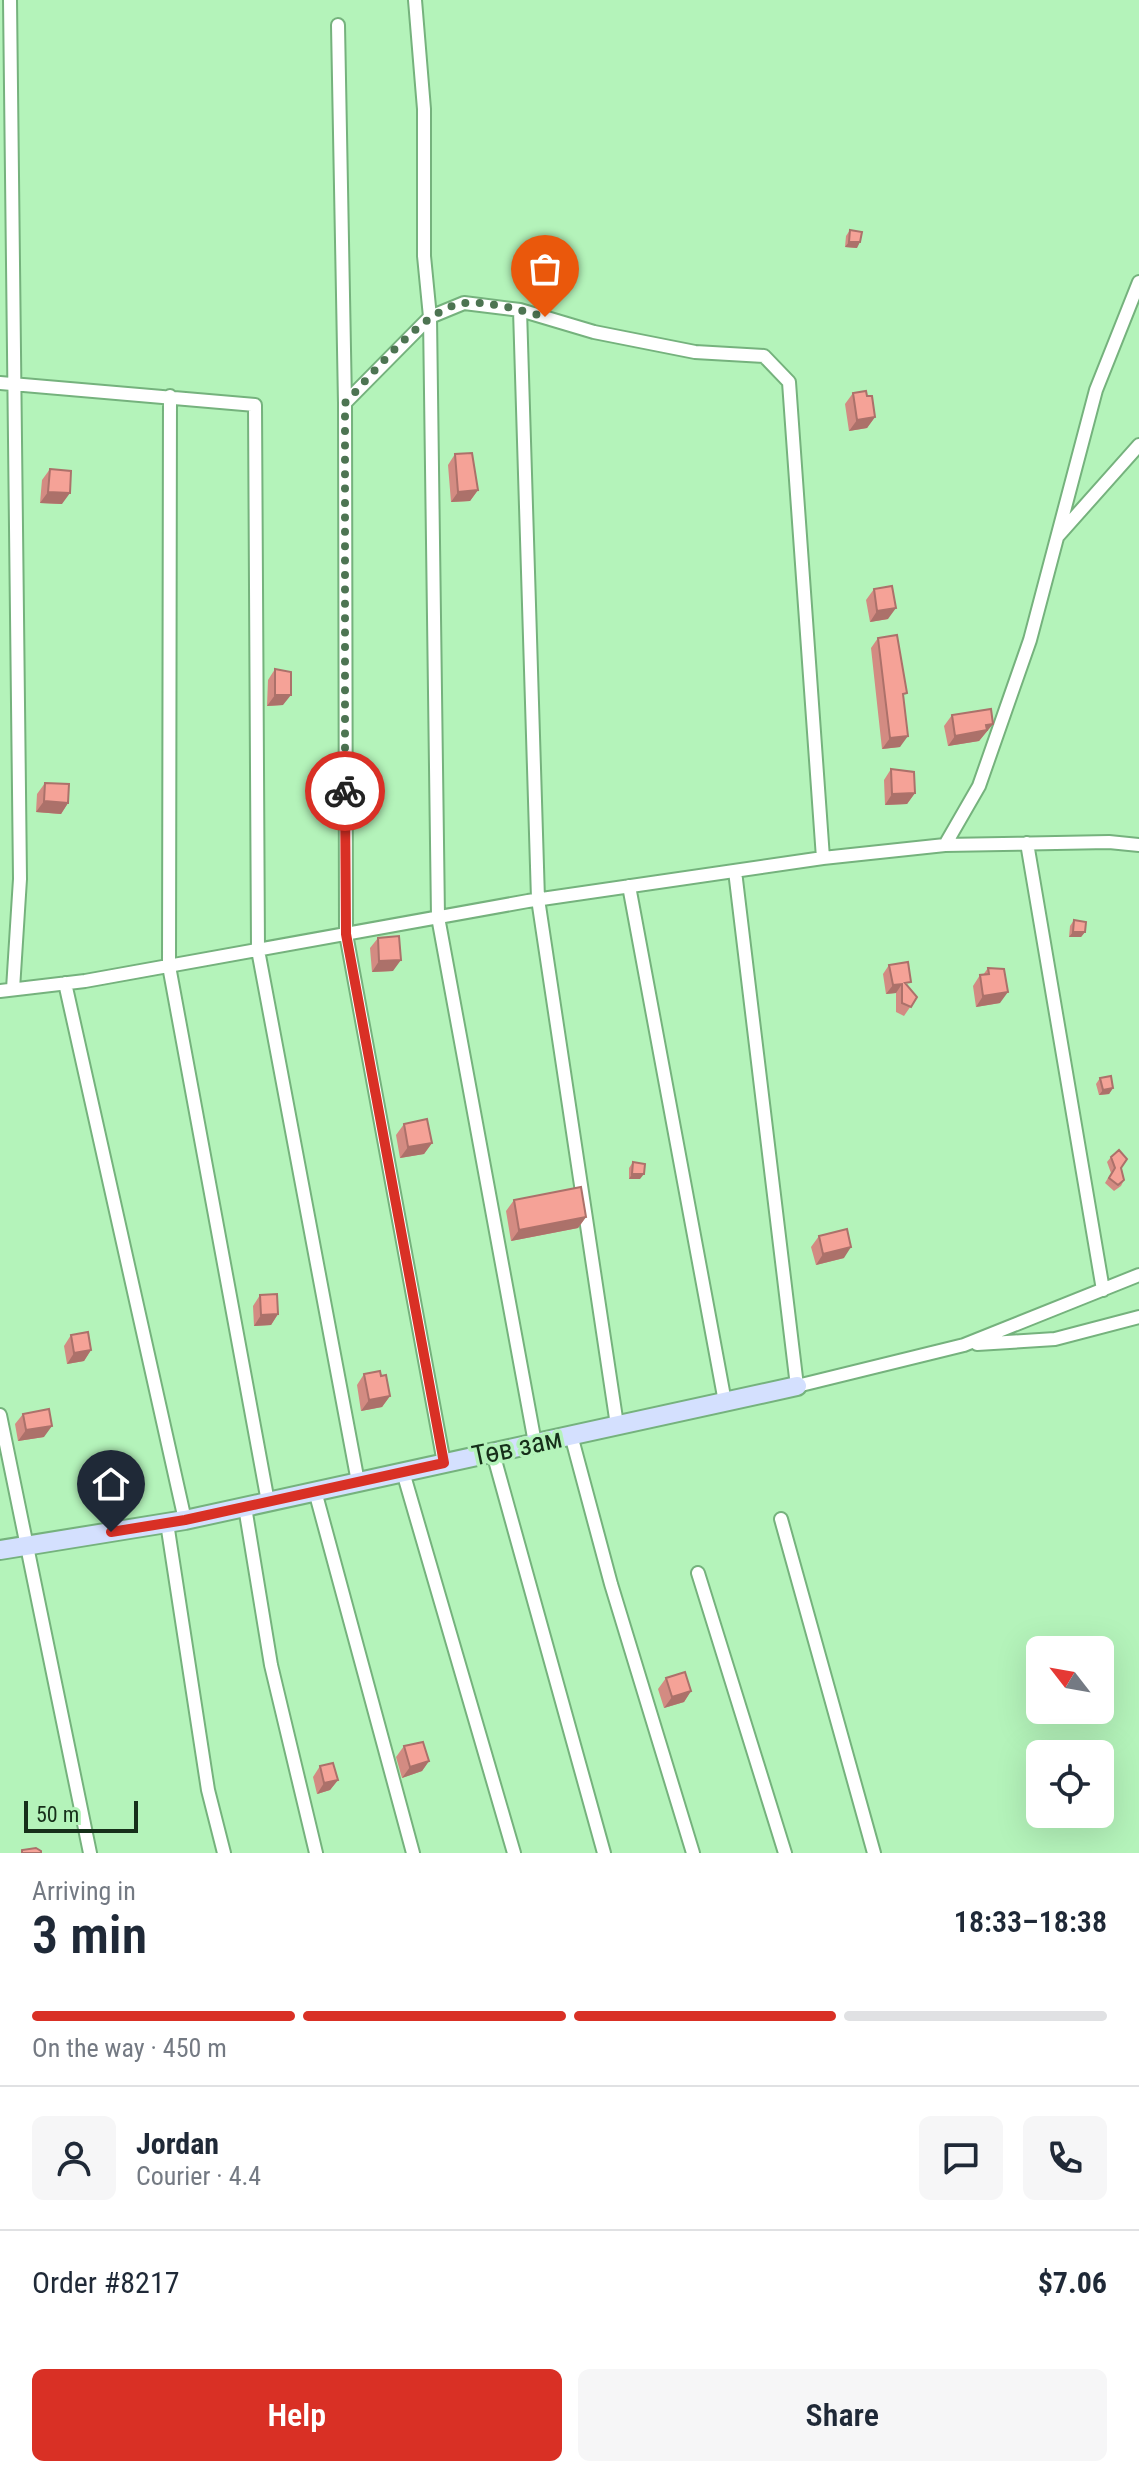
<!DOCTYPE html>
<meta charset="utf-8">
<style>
body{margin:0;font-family:"Roboto Condensed",sans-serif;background:#f6f6f7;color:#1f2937;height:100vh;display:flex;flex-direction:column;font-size:30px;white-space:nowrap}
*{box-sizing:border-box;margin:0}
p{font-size:26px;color:#747a83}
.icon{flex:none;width:44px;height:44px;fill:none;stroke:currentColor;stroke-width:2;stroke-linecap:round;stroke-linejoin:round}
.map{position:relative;height:1853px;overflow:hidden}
.details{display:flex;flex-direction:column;background:#fff;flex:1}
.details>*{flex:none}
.needle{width:52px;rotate:301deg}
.buttons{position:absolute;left:1026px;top:1636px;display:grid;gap:16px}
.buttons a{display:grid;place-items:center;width:88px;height:88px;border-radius:12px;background:#fff;box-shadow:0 8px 32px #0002;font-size:40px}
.scale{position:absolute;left:24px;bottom:20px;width:114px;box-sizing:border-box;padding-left:8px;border:4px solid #162f1a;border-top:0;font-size:22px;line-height:28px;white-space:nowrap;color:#162f1a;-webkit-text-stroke:6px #b4f3ba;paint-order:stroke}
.pin{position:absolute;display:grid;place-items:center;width:68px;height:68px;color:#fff;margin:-82px -34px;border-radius:50% 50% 50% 0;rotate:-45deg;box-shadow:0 0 8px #0007}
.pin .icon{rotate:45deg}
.courier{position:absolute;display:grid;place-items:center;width:80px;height:80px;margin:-40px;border:6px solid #d93025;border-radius:50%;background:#fff;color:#222;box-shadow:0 2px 10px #0007}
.summary em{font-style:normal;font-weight:600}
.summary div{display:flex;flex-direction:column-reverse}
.summary{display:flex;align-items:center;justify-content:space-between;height:136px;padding:0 32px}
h1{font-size:52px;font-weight:600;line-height:60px}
.bar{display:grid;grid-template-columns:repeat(4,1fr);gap:12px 8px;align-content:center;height:96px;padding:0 32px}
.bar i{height:10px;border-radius:6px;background:#e0e1e3}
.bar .on{background:#d93025}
.bar p{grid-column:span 4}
.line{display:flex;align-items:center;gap:20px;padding:0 32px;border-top:2px solid #e0e1e3}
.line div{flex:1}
.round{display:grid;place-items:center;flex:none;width:84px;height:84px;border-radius:12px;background:#f6f6f7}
.action{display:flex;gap:16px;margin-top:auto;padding:16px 32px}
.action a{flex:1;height:92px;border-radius:12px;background:#d93025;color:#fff;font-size:32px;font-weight:600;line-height:92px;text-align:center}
.action a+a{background:#f6f6f7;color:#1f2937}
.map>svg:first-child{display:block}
</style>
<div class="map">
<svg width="1139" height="1853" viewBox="0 0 1139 1853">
<rect width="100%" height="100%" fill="#b4f3ba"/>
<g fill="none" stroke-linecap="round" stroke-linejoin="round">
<g stroke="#75b27d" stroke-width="16">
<path id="street" d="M10 0 20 879 13 989
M415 0 424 109V256L430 317 438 917 535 1443
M338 25 345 403 346 934 444 1463
M520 310 538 899 617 1425
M0 383 255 405 258 950 358 1482
M170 396 169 966 268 1502
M345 403 430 317 464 303 520 310 594 332 695 352 764 356 789 382 823 858
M1058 536 1139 445
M1027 843 1103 1290
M945 845 1109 842 1139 845
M735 871 797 1386 964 1345 1139 1275
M629 886 725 1402
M65 983 185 1520
M0 991 85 981 528 901 823 858 945 845 979 786 1030 640 1096 390 1139 282
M977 1344 1055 1339 1139 1317
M0 1415 90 1853
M571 1435 611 1584 693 1853
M493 1453 604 1853
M403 1472 514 1853
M315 1491 413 1853
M245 1507 271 1665 316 1853
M781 1519 874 1853
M167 1523 208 1790 224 1853
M698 1573 785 1853"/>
</g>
<g stroke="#75b27d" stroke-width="22">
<path id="secondary" d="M0 1550 185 1520 797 1386"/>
</g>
<use href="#street" stroke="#fff" stroke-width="12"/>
<use href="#secondary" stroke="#d4e0fe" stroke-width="18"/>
</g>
<path fill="#d38b82" d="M850 230 857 248 845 247 846 236Z
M853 393 875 417 867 428 849 431 845 404Z
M455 454 478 490 470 501 451 502 448 465Z
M50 469 62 504 40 503 42 480Z
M874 589 888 619 870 622 866 600Z
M878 638 904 698 900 747 882 749 871 648Z
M275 669 283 705 267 706 268 680Z
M952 715 993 724 979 741 948 746 944 726Z
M891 769 915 793 907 804 885 805 884 780Z
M45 783 68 803 61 814 36 812 37 794Z
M1074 920 1085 932 1081 937H1069L1070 926Z
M378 938 393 971 372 972 370 948Z
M889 965 917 997 904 1016 896 1012V993L886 994 883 974Z
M988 968 1000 1003 976 1007 973 986 980 975H983Z
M1100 1078 1113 1088 1109 1094 1099 1095 1096 1084Z
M404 1124 432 1143 424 1154 400 1158 396 1135Z
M1111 1157 1121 1168 1124 1180 1121 1186 1114 1191 1105 1183 1111 1173 1107 1162Z
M633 1162 640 1179H629V1168Z
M514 1200 586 1217 578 1228 511 1241 506 1211Z
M819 1236 844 1258 816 1265 811 1247Z
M260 1295 278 1314 271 1325 254 1326 253 1306Z
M71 1335 91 1350 84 1361 67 1364 64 1346Z
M364 1374 381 1376 390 1396 382 1407 361 1411 357 1385Z
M23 1414 44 1437 18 1441 15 1424Z
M666 1678 691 1691 684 1702 664 1708 658 1689Z
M404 1746 429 1761 422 1771 402 1778 396 1757Z
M320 1766 338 1780 330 1790 317 1794 313 1777Z"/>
<path fill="#ac716a" d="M849 242H860L857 248 845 247Z
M875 417 867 428 849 431 857 420Z
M478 490 470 501 451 502 458 492Z
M48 492 70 493 62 504 40 503Z
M896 608 888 619 870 622 877 611Z
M275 695H291L283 705 267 706Z
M993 724 979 741 948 746 955 736 986 725Z
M908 736 900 747 882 749 890 738Z
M915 793 907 804 885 805 892 794Z
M44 801 68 803 61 814 36 812Z
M1073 932H1085L1081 937H1069Z
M401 960 393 971 372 972 379 961Z
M902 984 896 993 886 994 893 985Z
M1008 992 1000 1003 976 1007 983 996Z
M1113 1088 1109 1094 1099 1095 1103 1090Z
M432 1143 424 1154 400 1158 408 1147Z
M632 1174H644L640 1179H629Z
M586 1217 578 1228 511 1241 519 1230Z
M851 1247 844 1258 816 1265 823 1254Z
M278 1314 271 1325 254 1326 261 1315Z
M91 1350 84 1361 67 1364 74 1353Z
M390 1396 382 1407 361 1411 369 1400Z
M52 1426 44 1437 18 1441 26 1430Z
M691 1691 684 1702 664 1708 672 1697Z
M429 1761 422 1771 402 1778 410 1767Z
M338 1780 330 1790 317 1794 324 1783Z"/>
<path fill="#f5a297" stroke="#ac716a" stroke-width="2" d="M850 230 862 232 860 242H849Z
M866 391 867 396H872L875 417 857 420 853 393Z
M472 453 478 490 458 492 455 454Z
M50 469 71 471 70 493 48 492Z
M892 586 896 608 877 611 874 589Z
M897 635 907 693 903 694 908 736 890 738 878 638Z
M275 669 291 672V695H275Z
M991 709 993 724 986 725 987 730 955 736 952 715Z
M891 769 914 772 915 793 892 794Z
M45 783 69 784 68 803 44 801Z
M1074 920 1086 922 1085 932H1073Z
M399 936 401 960 379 961 378 938Z
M908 962 911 982 905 983 917 997 911 1007 902 1003V984L893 985 889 965Z
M988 968 1004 969 1008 992 983 996 980 975 989 974Z
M1111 1076 1113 1088 1103 1090 1100 1078Z
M427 1119 432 1143 408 1147 404 1124Z
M1119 1150 1127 1159 1121 1168 1124 1180 1118 1185 1109 1178 1115 1168 1111 1157Z
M633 1162 645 1164 644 1174H632Z
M581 1187 586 1217 519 1230 514 1200Z
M847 1229 851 1247 823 1254 819 1236Z
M277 1294 278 1314 261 1315 260 1295Z
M88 1332 91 1350 74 1353 71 1335Z
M380 1371 381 1376 386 1375 390 1396 369 1400 364 1374Z
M49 1409 52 1426 26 1430 23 1414Z
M685 1672 691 1691 672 1697 666 1678Z
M423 1742 429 1761 410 1767 404 1746Z
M333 1763 338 1780 324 1783 320 1766Z
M36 1848 41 1851V1853H22V1850Z"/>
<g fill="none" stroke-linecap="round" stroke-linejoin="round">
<path stroke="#4d7452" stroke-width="8" stroke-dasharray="0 14.4" d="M345 791V403C373 374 424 308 464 303 489 301 521 310 545 317"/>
<path stroke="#d93025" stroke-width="10" d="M111 1532 185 1520 444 1463 346 934 345 791"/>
</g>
<g text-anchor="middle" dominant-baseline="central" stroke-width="7" stroke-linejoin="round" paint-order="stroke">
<g font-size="28" fill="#162f1a" stroke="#b4f3ba">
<text transform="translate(517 1447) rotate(-12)">Төв зам</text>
</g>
</g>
</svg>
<div class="buttons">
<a><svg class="needle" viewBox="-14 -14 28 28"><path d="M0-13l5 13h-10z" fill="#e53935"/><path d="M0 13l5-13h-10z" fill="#747a83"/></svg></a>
<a><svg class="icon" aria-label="locate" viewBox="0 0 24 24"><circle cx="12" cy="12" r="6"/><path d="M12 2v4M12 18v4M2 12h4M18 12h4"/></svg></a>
</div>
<div class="scale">50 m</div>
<div class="pin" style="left:545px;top:317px;background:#ea580c"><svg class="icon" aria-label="bag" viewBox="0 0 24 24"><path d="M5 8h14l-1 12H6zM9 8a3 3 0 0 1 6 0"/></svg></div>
<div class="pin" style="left:111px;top:1532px;background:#1f2937"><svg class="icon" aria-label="home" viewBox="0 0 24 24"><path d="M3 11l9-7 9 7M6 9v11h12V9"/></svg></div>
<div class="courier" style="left:345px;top:791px"><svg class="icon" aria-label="bike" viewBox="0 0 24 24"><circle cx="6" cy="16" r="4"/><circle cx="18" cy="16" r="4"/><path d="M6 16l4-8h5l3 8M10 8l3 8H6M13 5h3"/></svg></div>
</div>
<section class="details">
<div class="summary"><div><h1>3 min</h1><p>Arriving in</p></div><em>18:33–18:38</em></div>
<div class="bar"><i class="on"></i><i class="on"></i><i class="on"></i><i></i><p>On the way · 450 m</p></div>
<div class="line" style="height:144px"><a class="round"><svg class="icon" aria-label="person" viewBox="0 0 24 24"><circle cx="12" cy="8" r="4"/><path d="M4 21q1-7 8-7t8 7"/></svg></a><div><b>Jordan</b><p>Courier · 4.4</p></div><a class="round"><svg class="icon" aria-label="chat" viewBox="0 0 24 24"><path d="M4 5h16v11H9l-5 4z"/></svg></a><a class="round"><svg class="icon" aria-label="phone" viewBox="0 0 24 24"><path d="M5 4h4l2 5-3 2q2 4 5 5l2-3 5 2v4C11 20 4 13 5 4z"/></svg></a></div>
<div class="line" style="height:104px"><div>Order #8217</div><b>$7.06</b></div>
<div class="action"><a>Help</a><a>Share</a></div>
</section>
